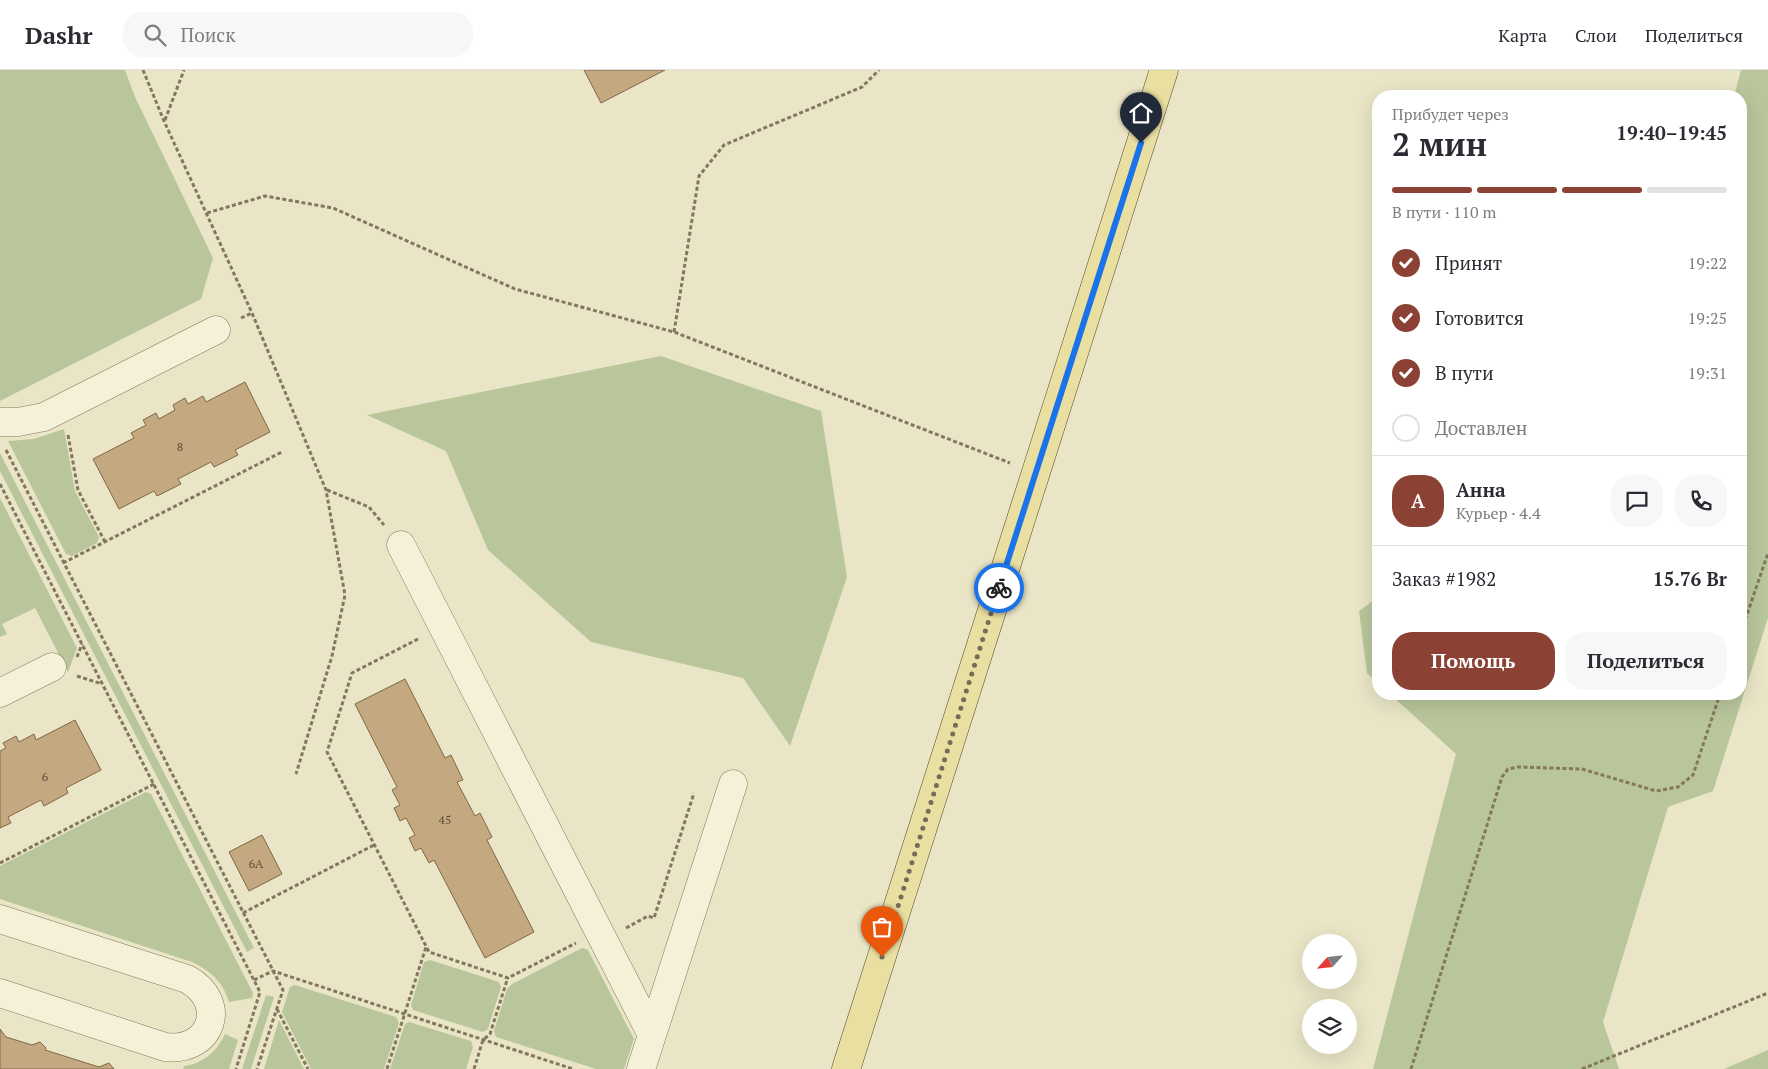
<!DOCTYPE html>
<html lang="ru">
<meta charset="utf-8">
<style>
body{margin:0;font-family:"PT Serif",serif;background:#f7f7f7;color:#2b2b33;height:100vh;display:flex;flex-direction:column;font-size:19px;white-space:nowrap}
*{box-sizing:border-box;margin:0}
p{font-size:16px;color:#7c7c81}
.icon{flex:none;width:28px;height:28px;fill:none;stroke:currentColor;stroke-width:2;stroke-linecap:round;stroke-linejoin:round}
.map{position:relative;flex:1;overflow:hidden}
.panel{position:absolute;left:1372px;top:20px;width:375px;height:610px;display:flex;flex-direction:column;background:#fff;border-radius:20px;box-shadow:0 5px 20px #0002}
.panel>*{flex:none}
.needle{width:32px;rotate:243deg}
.tools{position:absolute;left:1302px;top:864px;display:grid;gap:10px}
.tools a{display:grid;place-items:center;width:55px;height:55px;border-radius:50%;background:#fff;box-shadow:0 5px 20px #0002;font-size:25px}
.pin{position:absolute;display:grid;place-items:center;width:42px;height:42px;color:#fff;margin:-51px -21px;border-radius:50% 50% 50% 0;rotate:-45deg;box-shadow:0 0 5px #0007}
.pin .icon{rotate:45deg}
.courier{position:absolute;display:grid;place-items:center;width:50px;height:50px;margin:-25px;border:4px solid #1a73e8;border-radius:50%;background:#fff;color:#222;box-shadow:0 1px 6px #0007}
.headline em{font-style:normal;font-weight:700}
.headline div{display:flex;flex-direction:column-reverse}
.headline{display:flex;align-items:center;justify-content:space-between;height:85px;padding:0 20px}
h1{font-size:32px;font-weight:700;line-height:38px}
.bar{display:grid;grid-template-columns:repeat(4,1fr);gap:8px 5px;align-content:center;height:60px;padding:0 20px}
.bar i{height:6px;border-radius:4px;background:#e1e1e2}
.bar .active{background:#8b4234}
.bar p{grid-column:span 4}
.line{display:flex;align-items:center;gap:12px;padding:0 20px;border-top:1px solid #e1e1e2}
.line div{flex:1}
.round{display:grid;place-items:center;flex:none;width:52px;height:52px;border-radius:20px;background:#f7f7f7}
ol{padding:0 20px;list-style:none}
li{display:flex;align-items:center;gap:15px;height:55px}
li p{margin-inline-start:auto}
li .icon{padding:5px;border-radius:50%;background:#8b4234;color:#fff;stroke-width:4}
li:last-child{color:#7c7c81}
li i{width:28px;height:28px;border:2px solid #e1e1e2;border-radius:50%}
.button{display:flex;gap:10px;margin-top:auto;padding:10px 20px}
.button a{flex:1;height:58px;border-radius:20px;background:#8b4234;color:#fff;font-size:20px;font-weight:700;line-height:58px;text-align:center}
.button a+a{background:#f7f7f7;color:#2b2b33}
header{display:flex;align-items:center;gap:30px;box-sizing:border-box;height:70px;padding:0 25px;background:#fff;border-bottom:1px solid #e1e1e2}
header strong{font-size:24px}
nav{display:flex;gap:28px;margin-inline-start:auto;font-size:18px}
.search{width:350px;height:45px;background:#f7f7f7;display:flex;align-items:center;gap:12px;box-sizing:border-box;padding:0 18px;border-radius:20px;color:#7c7c81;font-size:19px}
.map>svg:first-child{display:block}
</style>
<header>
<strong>Dashr</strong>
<div class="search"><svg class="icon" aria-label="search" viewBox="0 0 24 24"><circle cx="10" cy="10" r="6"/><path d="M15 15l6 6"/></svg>Поиск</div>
<nav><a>Карта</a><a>Слои</a><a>Поделиться</a></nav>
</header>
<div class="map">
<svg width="1768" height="999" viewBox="0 0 1768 999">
<rect width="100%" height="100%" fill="#e9e5c6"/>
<path fill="#b9c69b" d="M0 0H125L135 27 213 188 201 229 0 331Z
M1741 0H1768V548L1713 721 1668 737 1603 952 1619 999H1373L1456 684 1390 624H1741V26H1734Z
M661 286 821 341 847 507 790 676 743 608 591 572 488 480 446 381 367 345Z
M64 359 75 421 99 467 97 473 72 486 66 484 8 371 34 369Z
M0 383 254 878 247 882 0 401Z
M0 428 77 578 68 602 35 538 2 554 7 564 0 567Z
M1379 526V614L1367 603 1359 541Z
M146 722 151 724 253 923 252 928 229 932C223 912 211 901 192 892L0 829V796Z
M582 878 588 880 634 969 624 999H596L496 967 494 961 507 919 512 914Z
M430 890 499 912 501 917 488 959 483 962 413 940 411 935 424 892Z
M295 915 396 947 399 953 384 999H311L282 942 290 917Z
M266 925 274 927 251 999H242Z
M279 950 304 999H264Z
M409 952 471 971 473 977 466 999H390L405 954Z
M225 964 238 970 229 999H183L184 996C203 994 217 981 225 964Z
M1768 980V999H1724Z"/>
<path fill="#c4a87f" stroke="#7f6746" d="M584 0H665L601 33Z
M245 312 270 362 235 380 238 385 214 397 211 392 178 409 181 414 157 426 154 421 119 439 93 389 134 368 131 363 146 355 143 350 156 343 159 349 175 340 173 335 185 328 188 334 203 326 206 332Z
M405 609 445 688 451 685 463 710 457 712 475 746 480 743 492 767 487 770 534 862 485 888 434 790 429 793 421 778 415 781 409 768 415 765 406 748 400 751 394 738 400 735 392 720 397 717 355 634Z
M75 650 101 700 66 718 68 723 44 736 41 730 8 747 11 753 0 758V681L6 678 3 673 16 666 19 672 34 664 36 670Z
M262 765 282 804 249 821 229 782Z
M0 959 6 967 32 975 40 972 46 978 45 980 99 997 109 993 114 999H0Z"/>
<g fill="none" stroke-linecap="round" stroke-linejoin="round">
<g stroke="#83785d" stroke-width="29">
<path id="minor" d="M0 352H18L44 347 216 260
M401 475 652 965
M0 623 52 597
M0 849 187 909C229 932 212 983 165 977L0 923
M641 999 733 714"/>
</g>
<g stroke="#514531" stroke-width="29">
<path id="major" d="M846 999 1164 0"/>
</g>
<path stroke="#83785d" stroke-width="3" stroke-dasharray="4 2.5" stroke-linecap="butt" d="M143 0 164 51 252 243 326 420 345 525 332 586 296 704
M165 50 184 0
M207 143 265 126 333 138 515 219 674 262 1010 393
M241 248 252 243
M674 262 699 106 724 75 862 17 879 0
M68 365 78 420 105 472
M6 380 283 920 257 999
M0 414 260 922 236 999
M327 420 369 437 384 455
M63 493 282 382
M1741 562 1768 483
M418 569 352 603 327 682 429 882 508 908 576 873
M77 587 82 574
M77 606 102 614
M0 793 154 714
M243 843 374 775
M626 858 648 846 654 848 694 723
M254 910 273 901 573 999
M277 939 308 999
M387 999 426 877
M474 999 483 970 490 964 508 907
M1411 999 1502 707 1508 699 1518 697 1582 699 1656 721 1678 717 1693 705 1720 624
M1582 999 1768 923"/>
<use href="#minor" stroke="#f5f1d8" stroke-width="28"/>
<use href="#major" stroke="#e9dfa1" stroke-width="28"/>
</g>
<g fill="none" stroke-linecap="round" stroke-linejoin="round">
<path stroke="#736d5a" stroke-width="5" stroke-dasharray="0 9" d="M882 887 999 518"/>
<path stroke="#1a73e8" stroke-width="6" d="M999 518 1141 73"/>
</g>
<g text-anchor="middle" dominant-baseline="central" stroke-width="4.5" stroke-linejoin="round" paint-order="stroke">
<g font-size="12" fill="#584c38">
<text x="180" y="376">8</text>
<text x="45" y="706">6</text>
<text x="445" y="749">45</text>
<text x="256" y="793">6А</text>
</g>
</g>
</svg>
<div class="tools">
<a><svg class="needle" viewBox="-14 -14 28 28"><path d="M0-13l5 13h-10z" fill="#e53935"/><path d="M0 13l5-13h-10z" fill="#7c7c81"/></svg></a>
<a><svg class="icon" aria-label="layers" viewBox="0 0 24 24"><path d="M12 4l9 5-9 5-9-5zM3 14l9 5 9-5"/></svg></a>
</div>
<div class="pin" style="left:882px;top:887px;background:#ea580c"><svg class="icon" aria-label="bag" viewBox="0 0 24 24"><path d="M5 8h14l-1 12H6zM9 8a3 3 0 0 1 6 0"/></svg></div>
<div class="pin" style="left:1141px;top:73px;background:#1f2937"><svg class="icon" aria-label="home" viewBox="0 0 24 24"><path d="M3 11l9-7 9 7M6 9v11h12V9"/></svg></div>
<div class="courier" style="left:999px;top:518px"><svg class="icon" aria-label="bike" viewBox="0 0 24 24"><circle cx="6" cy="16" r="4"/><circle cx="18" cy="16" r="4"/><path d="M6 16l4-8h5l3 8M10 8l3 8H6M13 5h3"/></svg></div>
<section class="panel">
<div class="headline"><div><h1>2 мин</h1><p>Прибудет через</p></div><em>19:40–19:45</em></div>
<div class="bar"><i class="active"></i><i class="active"></i><i class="active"></i><i></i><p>В пути · 110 m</p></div>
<ol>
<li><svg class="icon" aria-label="check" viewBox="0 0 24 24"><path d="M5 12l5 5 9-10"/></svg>Принят<p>19:22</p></li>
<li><svg class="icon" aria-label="check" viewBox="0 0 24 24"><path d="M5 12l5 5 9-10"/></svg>Готовится<p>19:25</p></li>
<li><svg class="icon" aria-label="check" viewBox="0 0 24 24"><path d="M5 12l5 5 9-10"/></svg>В пути<p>19:31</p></li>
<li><i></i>Доставлен</li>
</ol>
<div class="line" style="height:90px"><b class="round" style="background:#8b4234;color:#fff">А</b><div><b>Анна</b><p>Курьер · 4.4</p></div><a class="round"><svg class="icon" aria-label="chat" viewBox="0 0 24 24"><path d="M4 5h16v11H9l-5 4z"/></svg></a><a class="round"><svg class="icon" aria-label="phone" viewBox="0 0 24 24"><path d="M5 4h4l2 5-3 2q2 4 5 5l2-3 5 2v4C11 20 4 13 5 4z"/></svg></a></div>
<div class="line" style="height:65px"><div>Заказ #1982</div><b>15.76 Br</b></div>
<div class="button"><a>Помощь</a><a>Поделиться</a></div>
</section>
</div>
